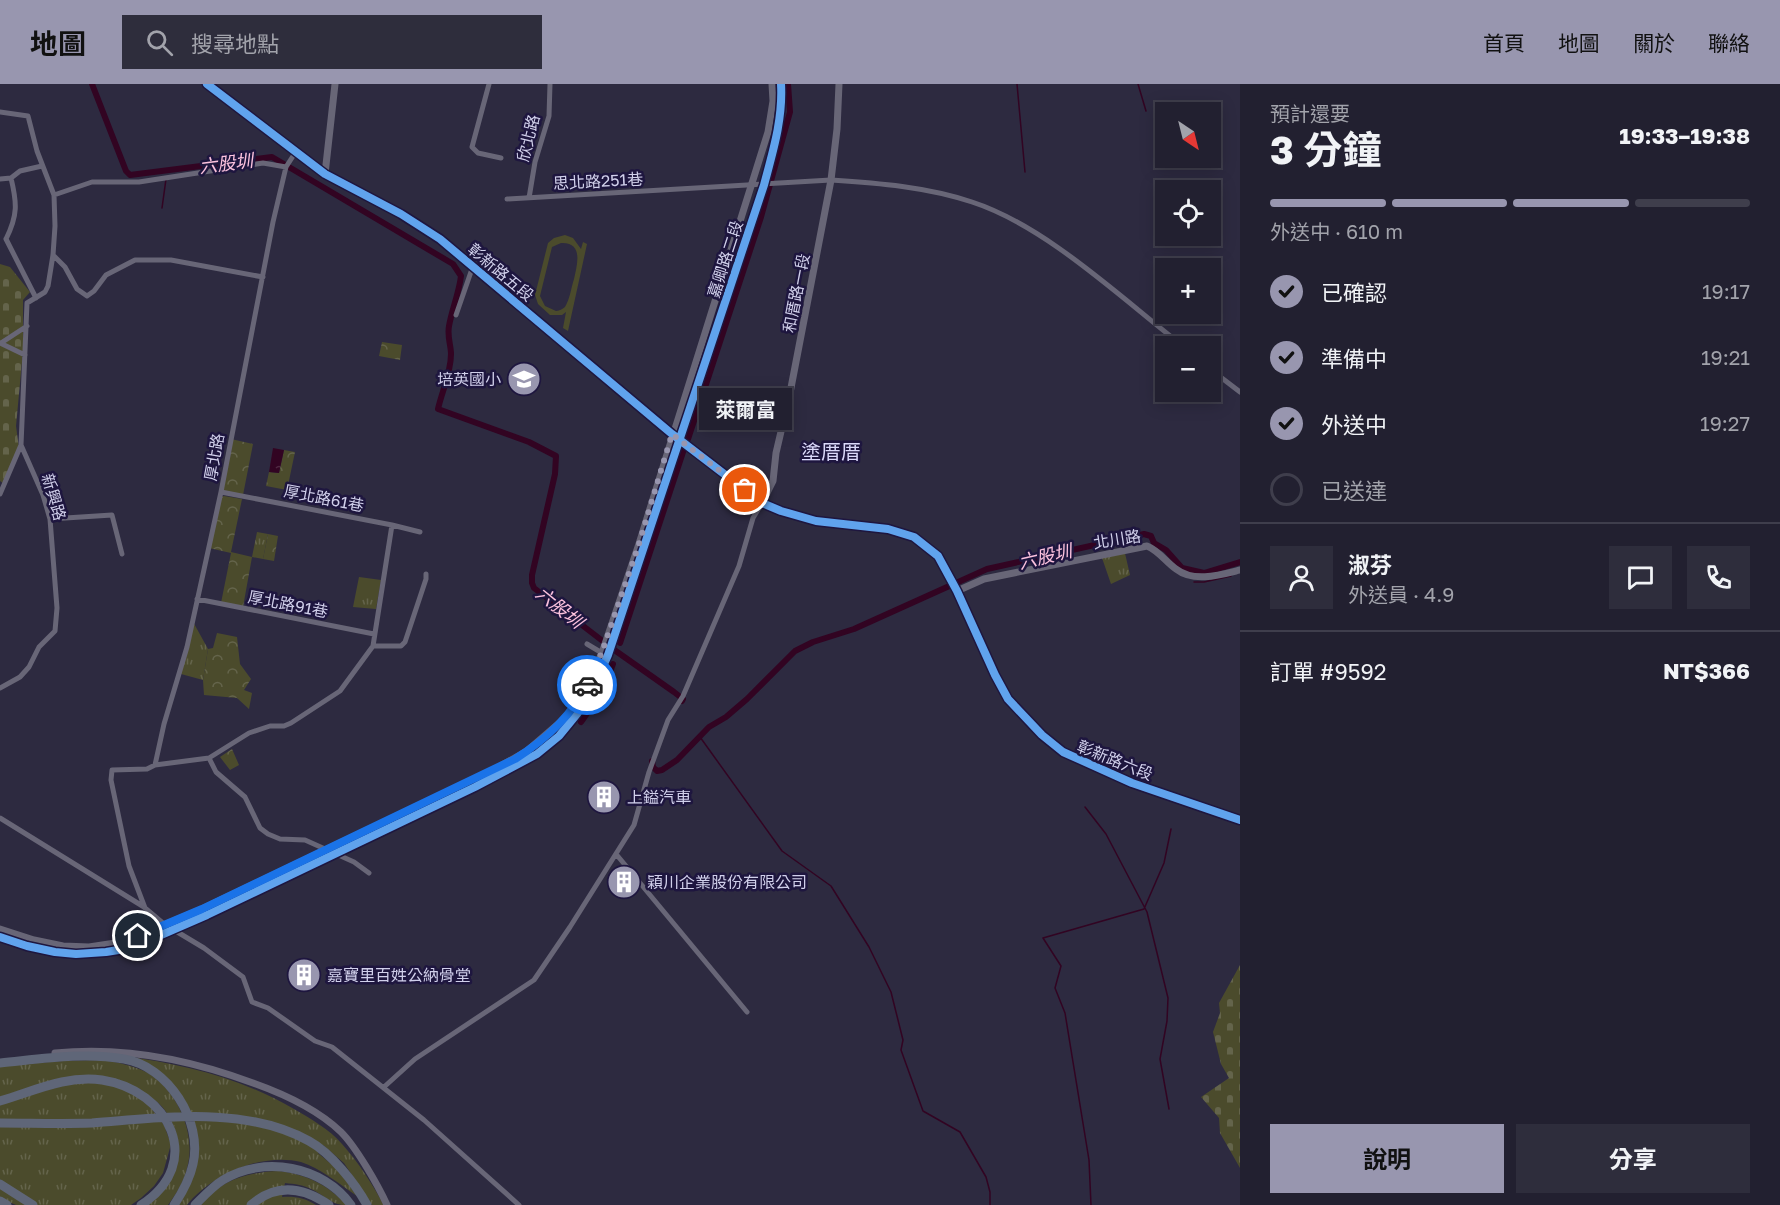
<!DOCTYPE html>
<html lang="zh-TW">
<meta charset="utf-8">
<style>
body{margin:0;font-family:"Golos Text","Noto Sans TC",sans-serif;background:#2e2d3c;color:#f1f3f6;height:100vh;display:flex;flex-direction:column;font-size:22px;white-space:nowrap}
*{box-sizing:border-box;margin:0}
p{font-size:20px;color:#a2a3ab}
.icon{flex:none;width:33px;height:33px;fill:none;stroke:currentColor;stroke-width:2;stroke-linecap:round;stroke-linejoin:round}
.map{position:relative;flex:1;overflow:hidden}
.side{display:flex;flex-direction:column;background:#222030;width:540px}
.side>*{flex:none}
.needle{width:39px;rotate:145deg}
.tools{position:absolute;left:1155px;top:18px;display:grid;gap:12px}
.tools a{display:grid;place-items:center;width:66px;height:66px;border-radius:0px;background:#222030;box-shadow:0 3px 15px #0003,0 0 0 2px #3f3e4c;font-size:30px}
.pin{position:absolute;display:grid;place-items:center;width:51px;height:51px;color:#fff;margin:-26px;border:3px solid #fff;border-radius:50%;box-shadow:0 2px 6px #0007}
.courier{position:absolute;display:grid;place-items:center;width:60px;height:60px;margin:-30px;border:4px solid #1a73e8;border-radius:50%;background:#fff;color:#222;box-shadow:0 2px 8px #0007}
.bubble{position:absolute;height:42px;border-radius:0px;background:#222030;box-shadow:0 3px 15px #0003,0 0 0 2px #3f3e4c;font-size:20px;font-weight:700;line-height:42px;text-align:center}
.head em{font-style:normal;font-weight:700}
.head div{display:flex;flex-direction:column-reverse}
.head{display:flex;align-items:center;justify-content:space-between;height:102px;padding:0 30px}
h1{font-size:39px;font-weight:700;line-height:45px}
.bar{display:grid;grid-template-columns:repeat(4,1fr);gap:9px 6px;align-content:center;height:72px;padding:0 30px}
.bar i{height:8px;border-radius:4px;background:#3f3e4c}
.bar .on{background:#9896af}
.bar p{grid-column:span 4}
.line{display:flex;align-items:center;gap:15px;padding:0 30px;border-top:2px solid #3f3e4c}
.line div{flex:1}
.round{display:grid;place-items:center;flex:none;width:63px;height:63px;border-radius:0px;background:#2e2d3c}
ol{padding:0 30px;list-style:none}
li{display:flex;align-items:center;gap:18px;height:66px}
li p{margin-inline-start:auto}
li .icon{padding:6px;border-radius:50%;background:#9896af;color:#111;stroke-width:4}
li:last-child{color:#a2a3ab}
li i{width:33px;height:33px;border:3px solid #3f3e4c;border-radius:50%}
.action{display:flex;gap:12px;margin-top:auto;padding:12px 30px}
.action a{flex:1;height:69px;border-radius:0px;background:#9896af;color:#111;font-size:24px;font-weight:700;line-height:69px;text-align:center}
.action a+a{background:#2e2d3c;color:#f1f3f6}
header{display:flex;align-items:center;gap:36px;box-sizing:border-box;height:84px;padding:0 30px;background:#9896af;color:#111}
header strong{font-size:28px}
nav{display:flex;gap:33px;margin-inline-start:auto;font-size:21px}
.search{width:420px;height:54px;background:#2e2d3c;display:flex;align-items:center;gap:15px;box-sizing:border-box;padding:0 21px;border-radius:0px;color:#a2a3ab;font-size:22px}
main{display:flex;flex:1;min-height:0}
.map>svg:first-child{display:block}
</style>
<header>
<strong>地圖</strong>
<div class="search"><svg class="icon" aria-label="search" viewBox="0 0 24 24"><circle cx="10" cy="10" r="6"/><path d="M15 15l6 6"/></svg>搜尋地點</div>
<nav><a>首頁</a><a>地圖</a><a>關於</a><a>聯絡</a></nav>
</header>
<main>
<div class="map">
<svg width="1240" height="1121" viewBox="0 0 1240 1121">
<defs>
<pattern id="grass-tufts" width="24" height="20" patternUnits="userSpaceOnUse" patternTransform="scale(1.5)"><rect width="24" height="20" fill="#4b4b2c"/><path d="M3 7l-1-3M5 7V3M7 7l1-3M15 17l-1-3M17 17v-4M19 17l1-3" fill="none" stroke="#64644b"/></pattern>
<pattern id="forest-crowns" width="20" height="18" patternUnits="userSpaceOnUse" patternTransform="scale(1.5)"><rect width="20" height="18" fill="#4b4b2c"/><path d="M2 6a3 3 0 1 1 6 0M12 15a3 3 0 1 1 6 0" fill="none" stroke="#64644b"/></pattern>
<pattern id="cemetery-stones" width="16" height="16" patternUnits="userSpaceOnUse" patternTransform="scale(1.5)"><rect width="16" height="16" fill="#4b4b2c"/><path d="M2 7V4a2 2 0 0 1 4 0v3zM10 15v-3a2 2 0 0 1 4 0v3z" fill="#64644b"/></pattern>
<pattern id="water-ripples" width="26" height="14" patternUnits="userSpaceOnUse" patternTransform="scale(1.5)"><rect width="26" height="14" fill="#320422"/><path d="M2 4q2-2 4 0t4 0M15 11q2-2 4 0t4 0" fill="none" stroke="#4f2842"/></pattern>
</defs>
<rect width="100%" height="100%" fill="#2d2a40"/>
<path fill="url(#grass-tufts)" d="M257 448 268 450 263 475 252 473Z
M1124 465 1130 491 1111 500 1101 471Z
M359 493 381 496 376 525 353 523Z
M192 536 208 565 203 596 181 590Z
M123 972C183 980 241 994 294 1025 311 1035 329 1045 342 1060 359 1079 372 1100 384 1121H372L344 1079 323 1061 318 1069 338 1086 357 1112C341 1101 320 1084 301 1078 262 1068 211 1091 187 1121H178L198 1066 195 1040 174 1002Z
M101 976C117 978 131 981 146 988 177 1005 197 1050 187 1084 184 1098 176 1110 168 1121H147C172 1099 187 1077 174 1043 169 1032 165 1024 156 1017L151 1024 164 1041 171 1060 163 1089 154 1102 141 1114 131 1121H16L0 1114V982L63 977Z
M279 1087C308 1091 326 1100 347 1121 331 1121 327 1113 313 1106 304 1101 295 1100 285 1099L282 1113C295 1112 305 1114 316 1121H201C220 1096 249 1088 279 1087Z"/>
<path fill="url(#forest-crowns)" d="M382 258 402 261 400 276 379 272Z
M231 355 253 360 243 411 223 407Z
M284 366 295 368 287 406 266 402 269 388 279 389Z
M224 412 242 415 231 468 252 473 243 523 221 519 231 469 209 464 221 413Z
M268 450 278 452 274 477 263 475Z
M217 549 237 553 240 580 251 595 244 606 252 609 249 625 237 614 204 611 203 596 208 565 213 564Z
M232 665 239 681 230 686 220 673Z"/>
<path fill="url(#cemetery-stones)" d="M0 180 10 183 30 208 23 216V267L16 342 19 364 4 400 0 397Z
M1240 881V1084L1220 1049 1219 1034 1201 1013 1229 994 1221 980 1213 948 1220 929 1219 919Z"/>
<path fill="#4b4b2c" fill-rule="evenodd" d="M565 151 573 154 581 165 583 158 587 160 568 247 563 244 566 228 562 231H550L538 220 535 211 548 159 554 154ZM561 159C584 158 577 181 574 195 571 204 570 215 565 223 561 226 561 226 556 227L545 222 540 212 552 163Z"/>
<path fill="url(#water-ripples)" d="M273 364 284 366 279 389 269 388Z"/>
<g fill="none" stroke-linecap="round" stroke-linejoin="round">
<path stroke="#320422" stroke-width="1.5" d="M1017 0 1025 88
M1138 0 1146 27
M162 124 166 95
M1194 498H1204L1231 492
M700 653 782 767 831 802 869 863 891 908 903 956 901 966 923 1027 960 1048 986 1093 990 1108V1121
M1085 723 1106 750 1147 828 1168 914 1167 937 1160 975 1169 1025
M1091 1121 1089 1076 1065 929 1055 904 1061 882 1043 854 1144 825 1164 779 1171 745"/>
<path stroke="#320422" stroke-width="6" d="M92 0 126 87 130 91 272 73 453 180 461 192C459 209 452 225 449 242 447 253 451 261 451 270 451 289 442 307 438 325L529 358 556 372 555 390 532 491V499L534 504 613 565 674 608 683 615 682 617
M688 355 761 133 790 28 788 0
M620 559 684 365
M581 638 602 608 613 580
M652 677 653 683 657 687 662 686 677 676 709 643 726 633 747 615 795 567 813 558 854 545 987 485 1144 450 1151 452 1154 459 1166 466 1182 484 1204 489 1240 478"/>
<path stroke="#686677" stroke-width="5" d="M489 0 472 63 478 69 501 74
M0 28 28 32 37 67 54 111 55 142 53 171 48 202 45 208 27 219 21 361 43 411 50 435 57 524 55 547 39 563 29 583 20 593 0 604
M0 95 11 94 20 87 42 82
M54 111 92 98H139L263 79 286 83
M529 114 535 78 549 32 550 0
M507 115 831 96C878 99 927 103 972 118 1046 142 1121 214 1183 262
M6 155 36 214
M6 155C18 131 17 119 11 94
M53 171 65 183 77 205 87 212 94 207 106 191 135 176H171L263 193
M456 231 473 182
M0 259 25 271
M1 259 27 242
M1210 285 1240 308
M221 408 392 441 420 448
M0 410 21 361
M50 435 112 431 122 470
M392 441 373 562 340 607 291 639 284 642H270L249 649 209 674 155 681 147 685 112 686 111 696 129 782 145 824 164 840 204 864 243 893 252 918 268 924 315 957 332 963 424 1036 519 1121
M197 515 374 550
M587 560 602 569
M373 562H401L405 558 426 495V490
M209 674 216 688 245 713 260 744 268 750 280 755 305 756 354 778 369 789
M155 681 164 640 187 563 221 408 273 138 286 83 295 69
M0 734 144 823
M616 770 747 928
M384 1003 415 975 534 896 570 843 634 741 649 688 668 636 683 612 739 482 753 434 762 419"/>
<path stroke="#686677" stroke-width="7" d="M207 0 325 90 401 130 440 155 672 350 762 419 781 427 816 437 888 445 914 453 938 472 957 507 995 591 1008 615 1042 651 1063 668 1132 699 1240 736
M325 90 335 0
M762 419 773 397 776 369 790 309 831 96 837 45 839 0
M957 507 984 495 1147 462C1159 467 1165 477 1176 485 1194 499 1220 491 1240 486
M0 845 34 856 63 862 89 863 122 858 138 852 202 825 495 685 527 667 564 635 582 611 602 569 638 463 768 48 773 17 772 0
M0 853 27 862 55 868 76 870 106 868 131 864 207 831 475 703 537 670 559 652 577 630 590 611 608 571 764 101C773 67 783 35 781 0
M55 969C124 962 189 975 253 999 284 1010 317 1025 341 1048 356 1063 378 1101 387 1121"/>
<path stroke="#5f6678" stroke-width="9" d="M0 979C41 975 83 968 124 975 168 982 203 1037 193 1080 190 1094 182 1109 174 1121
M0 1017C34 1007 66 991 102 996 169 1006 206 1079 141 1121
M0 1039C31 1039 61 1040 92 1039 162 1034 244 1021 309 1057 331 1069 355 1099 367 1121
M0 1100 33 1121
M0 1117 7 1121
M195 1121C204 1112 213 1102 223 1096 264 1071 323 1082 351 1121
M251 1121C276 1099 303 1103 329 1121"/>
<g stroke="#1e163f" stroke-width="11">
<path id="cycleway" d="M207 0 325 90 401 130 440 155 672 350 762 419 781 427 816 437 888 445 914 453 938 472 957 507 995 591 1008 615 1042 651 1063 668 1132 699 1240 736
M0 853 27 862 55 868 76 870 106 868 131 864 207 831 475 703 537 670 559 652 577 630 590 611 608 571 764 101C773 67 783 35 781 0"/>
</g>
<use href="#cycleway" stroke="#60a3ed" stroke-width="8"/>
</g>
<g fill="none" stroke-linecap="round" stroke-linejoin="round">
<path stroke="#9896af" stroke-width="6" stroke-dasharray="0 10.8" d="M587 601 602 568 638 463 672 350 745 406"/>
<path stroke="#1a73e8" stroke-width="8" d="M138 852 202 825 515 675C545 656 571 633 587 601"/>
</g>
<defs>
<g id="school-disc" transform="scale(1.725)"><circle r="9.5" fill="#9896af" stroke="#1e163f"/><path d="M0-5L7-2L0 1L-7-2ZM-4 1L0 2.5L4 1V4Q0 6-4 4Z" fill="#fff"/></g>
<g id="building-disc" transform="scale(1.725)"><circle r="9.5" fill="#9896af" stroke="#1e163f"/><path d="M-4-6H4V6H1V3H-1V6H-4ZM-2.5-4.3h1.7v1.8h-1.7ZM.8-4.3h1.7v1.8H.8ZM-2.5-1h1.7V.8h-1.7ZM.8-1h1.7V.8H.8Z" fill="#fff"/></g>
</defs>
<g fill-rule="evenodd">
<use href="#school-disc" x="524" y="295"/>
<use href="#building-disc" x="604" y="713"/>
<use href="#building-disc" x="624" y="798"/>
<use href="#building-disc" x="304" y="891"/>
</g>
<g text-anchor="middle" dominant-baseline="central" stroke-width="5" stroke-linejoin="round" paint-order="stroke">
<g font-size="16" fill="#d1d0eb" stroke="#1e163f">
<text transform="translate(528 54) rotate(-76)">欣北路</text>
<text transform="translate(598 97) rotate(-3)">思北路251巷</text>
<text transform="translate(725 175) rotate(-72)">嘉卿路二段</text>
<text transform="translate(501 188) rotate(40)">彰新路五段</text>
<text transform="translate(796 209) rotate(-79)">和厝路一段</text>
<text transform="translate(214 373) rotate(-80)">厚北路</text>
<text transform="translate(54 413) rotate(74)">新興路</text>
<text transform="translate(324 414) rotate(11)">厚北路61巷</text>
<text transform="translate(1117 455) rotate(-9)">北川路</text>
<text transform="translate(288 520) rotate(11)">厚北路91巷</text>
<text transform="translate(1115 676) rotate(22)">彰新路六段</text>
</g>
<g font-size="16" fill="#d1d0eb" stroke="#1e163f" text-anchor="start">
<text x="501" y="295" text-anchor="end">培英國小</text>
<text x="627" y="713">上鎰汽車</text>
<text x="647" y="798">穎川企業股份有限公司</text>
<text x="327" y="891">嘉寶里百姓公納骨堂</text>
</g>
<g font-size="18" font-style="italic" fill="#fcc2de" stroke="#1e163f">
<text transform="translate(226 79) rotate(-7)">六股圳</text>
<text transform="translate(1045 472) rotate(-13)">六股圳</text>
<text transform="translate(560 523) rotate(39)">六股圳</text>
</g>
<g font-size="20" fill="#dcdafb" stroke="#1e163f">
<text x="831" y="367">塗厝厝</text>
</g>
</g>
</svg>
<div class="tools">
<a><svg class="needle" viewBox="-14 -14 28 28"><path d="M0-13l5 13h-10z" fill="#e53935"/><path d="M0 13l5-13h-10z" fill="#a2a3ab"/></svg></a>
<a><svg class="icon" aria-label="locate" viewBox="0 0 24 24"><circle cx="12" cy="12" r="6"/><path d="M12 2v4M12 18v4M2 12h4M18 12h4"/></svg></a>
<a>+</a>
<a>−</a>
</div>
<div class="pin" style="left:745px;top:406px;background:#ea580c"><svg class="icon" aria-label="bag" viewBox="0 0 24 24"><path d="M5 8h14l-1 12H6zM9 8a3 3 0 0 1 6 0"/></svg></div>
<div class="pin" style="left:138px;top:852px;background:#1f2937"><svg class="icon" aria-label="home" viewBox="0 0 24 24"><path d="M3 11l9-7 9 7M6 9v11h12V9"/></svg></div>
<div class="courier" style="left:587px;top:601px"><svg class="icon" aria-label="car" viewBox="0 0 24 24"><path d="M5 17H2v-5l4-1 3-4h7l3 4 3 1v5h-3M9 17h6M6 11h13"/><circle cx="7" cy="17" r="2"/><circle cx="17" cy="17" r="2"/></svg></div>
<div class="bubble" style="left:699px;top:304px;width:93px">萊爾富</div>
</div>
<section class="side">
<div class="head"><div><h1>3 分鐘</h1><p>預計還要</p></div><em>19:33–19:38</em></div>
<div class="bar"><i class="on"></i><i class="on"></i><i class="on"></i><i></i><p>外送中 · 610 m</p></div>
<ol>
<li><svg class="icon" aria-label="check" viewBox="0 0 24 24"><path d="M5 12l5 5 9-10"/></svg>已確認<p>19:17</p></li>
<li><svg class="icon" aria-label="check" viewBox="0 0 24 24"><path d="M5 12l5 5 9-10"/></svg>準備中<p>19:21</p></li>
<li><svg class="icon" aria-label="check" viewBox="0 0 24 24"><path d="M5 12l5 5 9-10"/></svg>外送中<p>19:27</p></li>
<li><i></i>已送達</li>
</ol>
<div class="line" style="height:108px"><a class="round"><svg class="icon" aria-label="person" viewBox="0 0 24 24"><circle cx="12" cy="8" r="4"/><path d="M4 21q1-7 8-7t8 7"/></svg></a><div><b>淑芬</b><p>外送員 · 4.9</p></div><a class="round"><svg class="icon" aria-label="chat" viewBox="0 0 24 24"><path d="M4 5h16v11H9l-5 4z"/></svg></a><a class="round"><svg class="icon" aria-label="phone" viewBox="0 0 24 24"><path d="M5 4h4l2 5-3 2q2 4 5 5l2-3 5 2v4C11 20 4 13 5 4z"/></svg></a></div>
<div class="line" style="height:78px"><div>訂單 #9592</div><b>NT$366</b></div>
<div class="action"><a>說明</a><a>分享</a></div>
</section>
</main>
